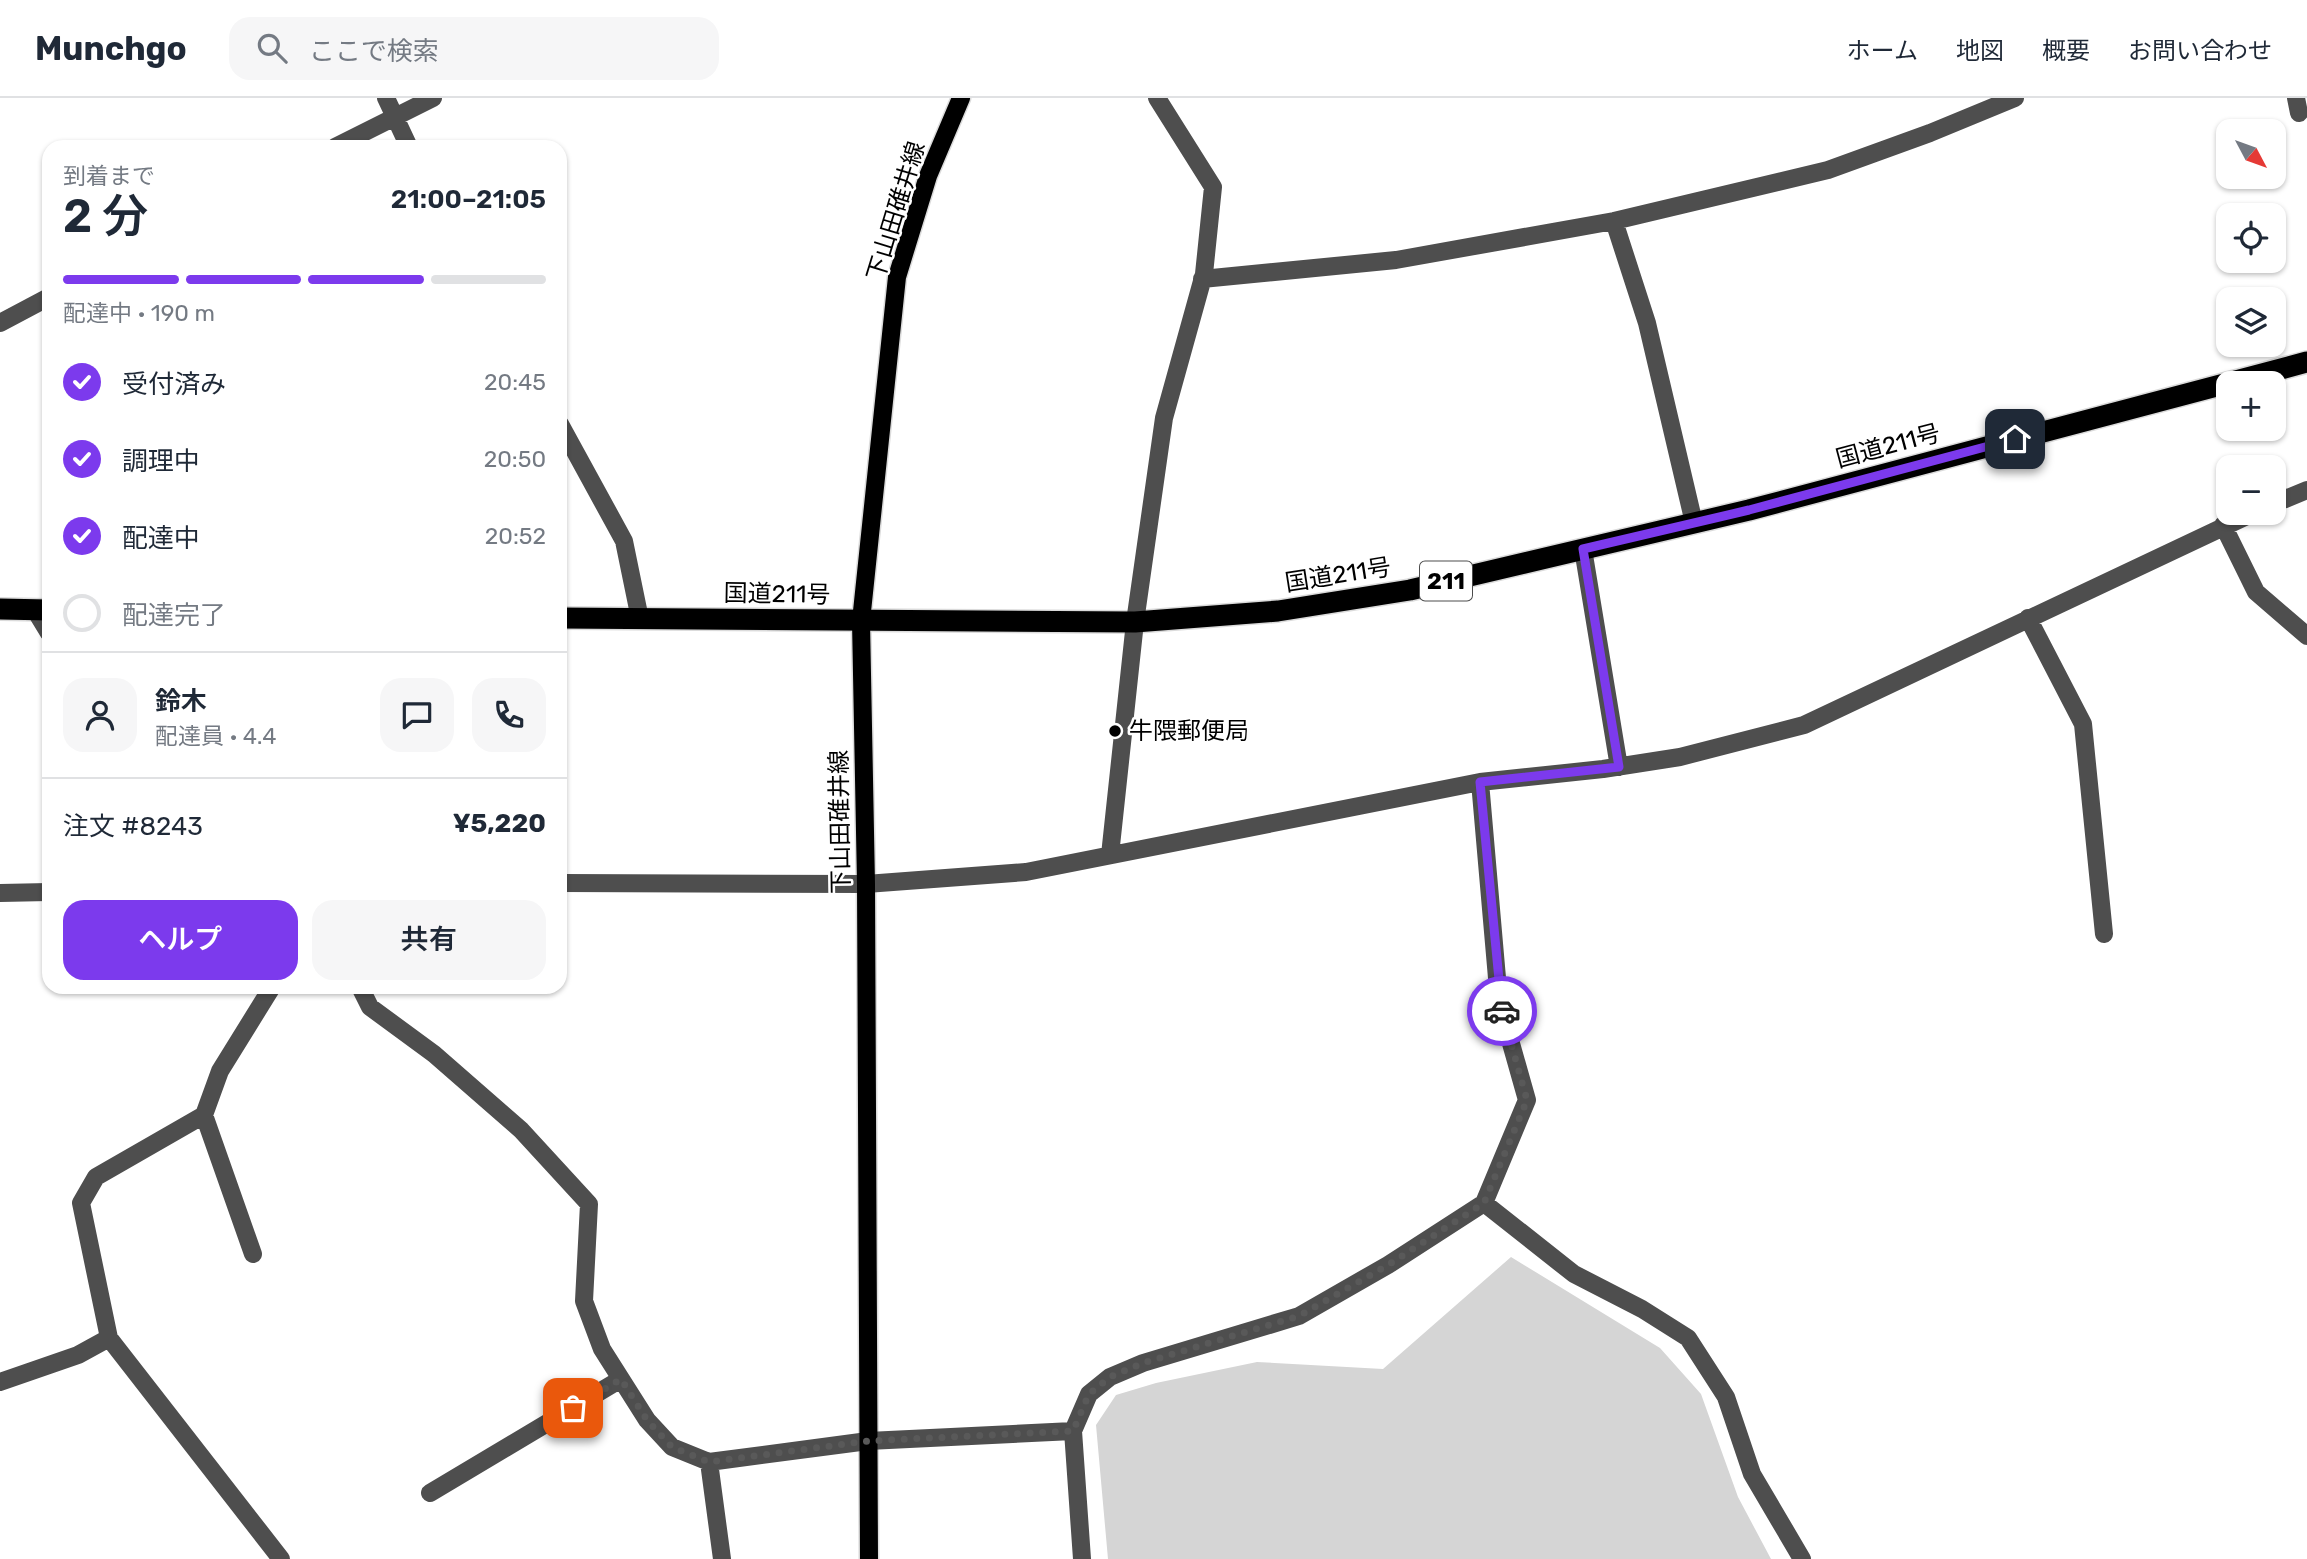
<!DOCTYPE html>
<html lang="ja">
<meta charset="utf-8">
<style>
body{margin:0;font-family:Rubik,"Noto Sans JP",sans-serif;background:#f6f6f7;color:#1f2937;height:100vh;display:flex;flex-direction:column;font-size:26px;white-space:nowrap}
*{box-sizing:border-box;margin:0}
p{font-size:23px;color:#747a83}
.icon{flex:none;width:38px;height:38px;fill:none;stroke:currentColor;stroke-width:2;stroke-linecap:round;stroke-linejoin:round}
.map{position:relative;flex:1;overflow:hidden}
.sheet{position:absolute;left:42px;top:42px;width:525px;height:854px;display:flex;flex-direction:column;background:#fff;border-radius:21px;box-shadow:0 2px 5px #0004}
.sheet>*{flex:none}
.needle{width:46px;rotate:131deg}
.controls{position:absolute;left:2216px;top:21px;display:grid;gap:14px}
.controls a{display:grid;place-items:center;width:70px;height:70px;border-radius:14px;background:#fff;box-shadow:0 2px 5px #0004;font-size:35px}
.pin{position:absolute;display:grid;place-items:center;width:60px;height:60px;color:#fff;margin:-30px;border-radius:14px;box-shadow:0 4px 10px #0006}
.courier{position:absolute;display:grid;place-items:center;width:70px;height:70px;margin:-35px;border:5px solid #7c3aed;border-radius:50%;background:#fff;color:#222;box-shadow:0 2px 9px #0007}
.head em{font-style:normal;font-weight:600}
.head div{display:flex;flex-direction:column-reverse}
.head{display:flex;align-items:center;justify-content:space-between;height:119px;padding:0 21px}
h1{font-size:46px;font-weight:600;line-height:52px}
.bar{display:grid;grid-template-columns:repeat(4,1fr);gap:10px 7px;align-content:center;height:84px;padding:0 21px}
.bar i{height:9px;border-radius:5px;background:#e0e1e3}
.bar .active{background:#7c3aed}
.bar p{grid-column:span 4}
.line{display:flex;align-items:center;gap:18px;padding:0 21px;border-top:2px solid #e0e1e3}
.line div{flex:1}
.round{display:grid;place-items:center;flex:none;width:74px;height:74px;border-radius:21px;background:#f6f6f7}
ol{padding:0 21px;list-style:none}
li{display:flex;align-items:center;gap:21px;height:77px}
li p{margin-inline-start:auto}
li .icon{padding:7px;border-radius:50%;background:#7c3aed;color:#fff;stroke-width:4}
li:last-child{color:#747a83}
li i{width:38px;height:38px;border:4px solid #e0e1e3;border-radius:50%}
.cta{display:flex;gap:14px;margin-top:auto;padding:14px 21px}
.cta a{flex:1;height:80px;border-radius:21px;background:#7c3aed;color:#fff;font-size:28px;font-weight:600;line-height:80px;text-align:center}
.cta a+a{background:#f6f6f7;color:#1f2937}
header{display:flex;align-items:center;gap:42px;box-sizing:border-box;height:98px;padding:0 35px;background:#fff;border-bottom:2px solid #e0e1e3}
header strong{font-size:33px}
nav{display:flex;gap:38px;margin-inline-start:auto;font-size:24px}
.search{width:490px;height:63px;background:#f6f6f7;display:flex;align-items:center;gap:18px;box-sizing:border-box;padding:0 24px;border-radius:21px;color:#747a83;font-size:26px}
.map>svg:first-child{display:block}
</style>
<header>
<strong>Munchgo</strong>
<div class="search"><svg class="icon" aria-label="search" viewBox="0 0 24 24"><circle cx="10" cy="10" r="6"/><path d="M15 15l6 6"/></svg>ここで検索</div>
<nav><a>ホーム</a><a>地図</a><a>概要</a><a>お問い合わせ</a></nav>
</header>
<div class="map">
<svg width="2307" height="1461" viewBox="0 0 2307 1461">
<rect width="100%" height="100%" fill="#fff"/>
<path fill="#d5d5d5" d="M1511 1159 1660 1250 1701 1296 1738 1399 1771 1461H1108L1096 1327 1116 1297 1156 1285 1257 1264 1383 1271Z"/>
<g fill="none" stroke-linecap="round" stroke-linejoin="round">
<g stroke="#dbdbdb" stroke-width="21">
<path id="major" d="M869 1461 866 786 861 523 897 179 928 78 961 0"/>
</g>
<g stroke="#dbdbdb" stroke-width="24">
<path id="highway" d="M0 511 49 512
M560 520 1135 524 1278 513 1410 492 1749 412 2307 264"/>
</g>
<path stroke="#4e4e4e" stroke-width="18" d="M386 0 409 49
M2296 0 2299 15
M335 49 433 0
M1614 123 1647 225 1694 425
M1202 181 1396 162 1614 123 1828 72 1930 35 2015 0
M0 225 49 199
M560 326 624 443 640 521
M2273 406 2307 392
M2223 427 2256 494 2307 538
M1583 451 1619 669
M35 512 49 535
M2028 520 2083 626 2104 836
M1110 757 1135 524 1164 320 1204 176 1213 89 1157 0
M560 785 866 786 1026 774 1480 684 1603 671 1680 659 1804 627 2253 415
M0 795 49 794
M272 889 220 973 204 1017 96 1079 81 1105 109 1240 281 1461
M360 889 370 909 434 956 521 1032 589 1106 584 1203 602 1251 647 1322 672 1349 709 1364 868 1343 1073 1333 1089 1296 1110 1279 1143 1265 1299 1218 1388 1167 1484 1105 1527 1002 1499 903 1480 684
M204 1017 253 1156
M1484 1105 1574 1176 1642 1211 1688 1240 1726 1299 1752 1376 1802 1461
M0 1284 78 1257 109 1240
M1073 1333 1082 1461
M709 1364 722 1461
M430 1395 621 1281"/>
<use href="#major" stroke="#000" stroke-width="18"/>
<use href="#highway" stroke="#000" stroke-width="21"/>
</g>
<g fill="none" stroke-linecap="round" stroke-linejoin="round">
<path stroke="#595959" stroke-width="7" stroke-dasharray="0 12.6" d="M573 1310 621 1281 647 1322 672 1349 709 1364 868 1343 1073 1333 1089 1296 1110 1279 1143 1265 1299 1218 1388 1167 1484 1105 1527 1002 1502 913"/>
<path stroke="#7c3aed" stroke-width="9" d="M1502 913 1480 684 1619 669 1583 451 1749 412 2015 341"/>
</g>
<circle fill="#000" stroke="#fff" stroke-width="2.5" cx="1115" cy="633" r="7"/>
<g text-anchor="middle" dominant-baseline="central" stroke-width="5" stroke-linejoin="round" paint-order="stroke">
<rect fill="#fff" stroke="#4c4c4c" stroke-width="2" x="1420" y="463.5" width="52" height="39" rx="5"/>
<g font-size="23" font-weight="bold" fill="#000">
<text x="1446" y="483">211</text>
</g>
<g font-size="24" fill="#000" stroke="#fff">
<text transform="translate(896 113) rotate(-73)">下山田碓井線</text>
<text transform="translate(1888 348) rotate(-15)">国道211号</text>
<text transform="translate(1338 477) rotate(-9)">国道211号</text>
<text transform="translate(777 496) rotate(1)">国道211号</text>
<text transform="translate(840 724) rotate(-91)">下山田碓井線</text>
</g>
<g font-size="24" fill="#000" stroke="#fff" text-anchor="start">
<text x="1129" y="633">牛隈郵便局</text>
</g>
</g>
</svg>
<div class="controls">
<a><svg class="needle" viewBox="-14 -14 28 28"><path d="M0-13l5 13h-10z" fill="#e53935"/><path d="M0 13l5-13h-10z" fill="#747a83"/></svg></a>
<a><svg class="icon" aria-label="locate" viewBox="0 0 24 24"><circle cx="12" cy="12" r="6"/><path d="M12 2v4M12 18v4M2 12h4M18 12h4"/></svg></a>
<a><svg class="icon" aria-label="layers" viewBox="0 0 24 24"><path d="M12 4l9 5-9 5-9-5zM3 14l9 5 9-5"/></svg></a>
<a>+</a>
<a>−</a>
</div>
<div class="pin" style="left:573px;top:1310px;background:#ea580c"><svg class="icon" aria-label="bag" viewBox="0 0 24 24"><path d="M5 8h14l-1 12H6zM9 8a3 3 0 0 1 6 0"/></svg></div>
<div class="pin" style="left:2015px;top:341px;background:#1f2937"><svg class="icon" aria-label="home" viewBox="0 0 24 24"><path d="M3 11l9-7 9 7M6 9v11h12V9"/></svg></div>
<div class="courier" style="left:1502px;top:913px"><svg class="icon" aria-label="car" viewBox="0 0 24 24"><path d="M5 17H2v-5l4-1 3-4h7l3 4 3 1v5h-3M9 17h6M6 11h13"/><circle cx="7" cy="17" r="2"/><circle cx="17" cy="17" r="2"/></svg></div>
<section class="sheet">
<div class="head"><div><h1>2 分</h1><p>到着まで</p></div><em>21:00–21:05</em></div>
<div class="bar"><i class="active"></i><i class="active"></i><i class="active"></i><i></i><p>配達中 · 190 m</p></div>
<ol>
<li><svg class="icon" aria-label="check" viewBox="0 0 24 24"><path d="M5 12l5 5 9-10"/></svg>受付済み<p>20:45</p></li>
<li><svg class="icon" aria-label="check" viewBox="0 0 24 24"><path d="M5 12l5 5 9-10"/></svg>調理中<p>20:50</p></li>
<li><svg class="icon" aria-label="check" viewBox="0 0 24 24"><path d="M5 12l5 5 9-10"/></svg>配達中<p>20:52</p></li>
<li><i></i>配達完了</li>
</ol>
<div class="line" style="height:126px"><a class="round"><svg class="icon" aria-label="person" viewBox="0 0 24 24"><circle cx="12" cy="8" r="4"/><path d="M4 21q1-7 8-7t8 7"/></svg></a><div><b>鈴木</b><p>配達員 · 4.4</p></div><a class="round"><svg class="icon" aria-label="chat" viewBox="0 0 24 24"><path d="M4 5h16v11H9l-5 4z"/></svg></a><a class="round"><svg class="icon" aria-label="phone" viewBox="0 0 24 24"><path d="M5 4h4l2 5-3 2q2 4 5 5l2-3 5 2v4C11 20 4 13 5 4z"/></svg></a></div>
<div class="line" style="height:91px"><div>注文 #8243</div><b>¥5,220</b></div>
<div class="cta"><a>ヘルプ</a><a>共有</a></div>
</section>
</div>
